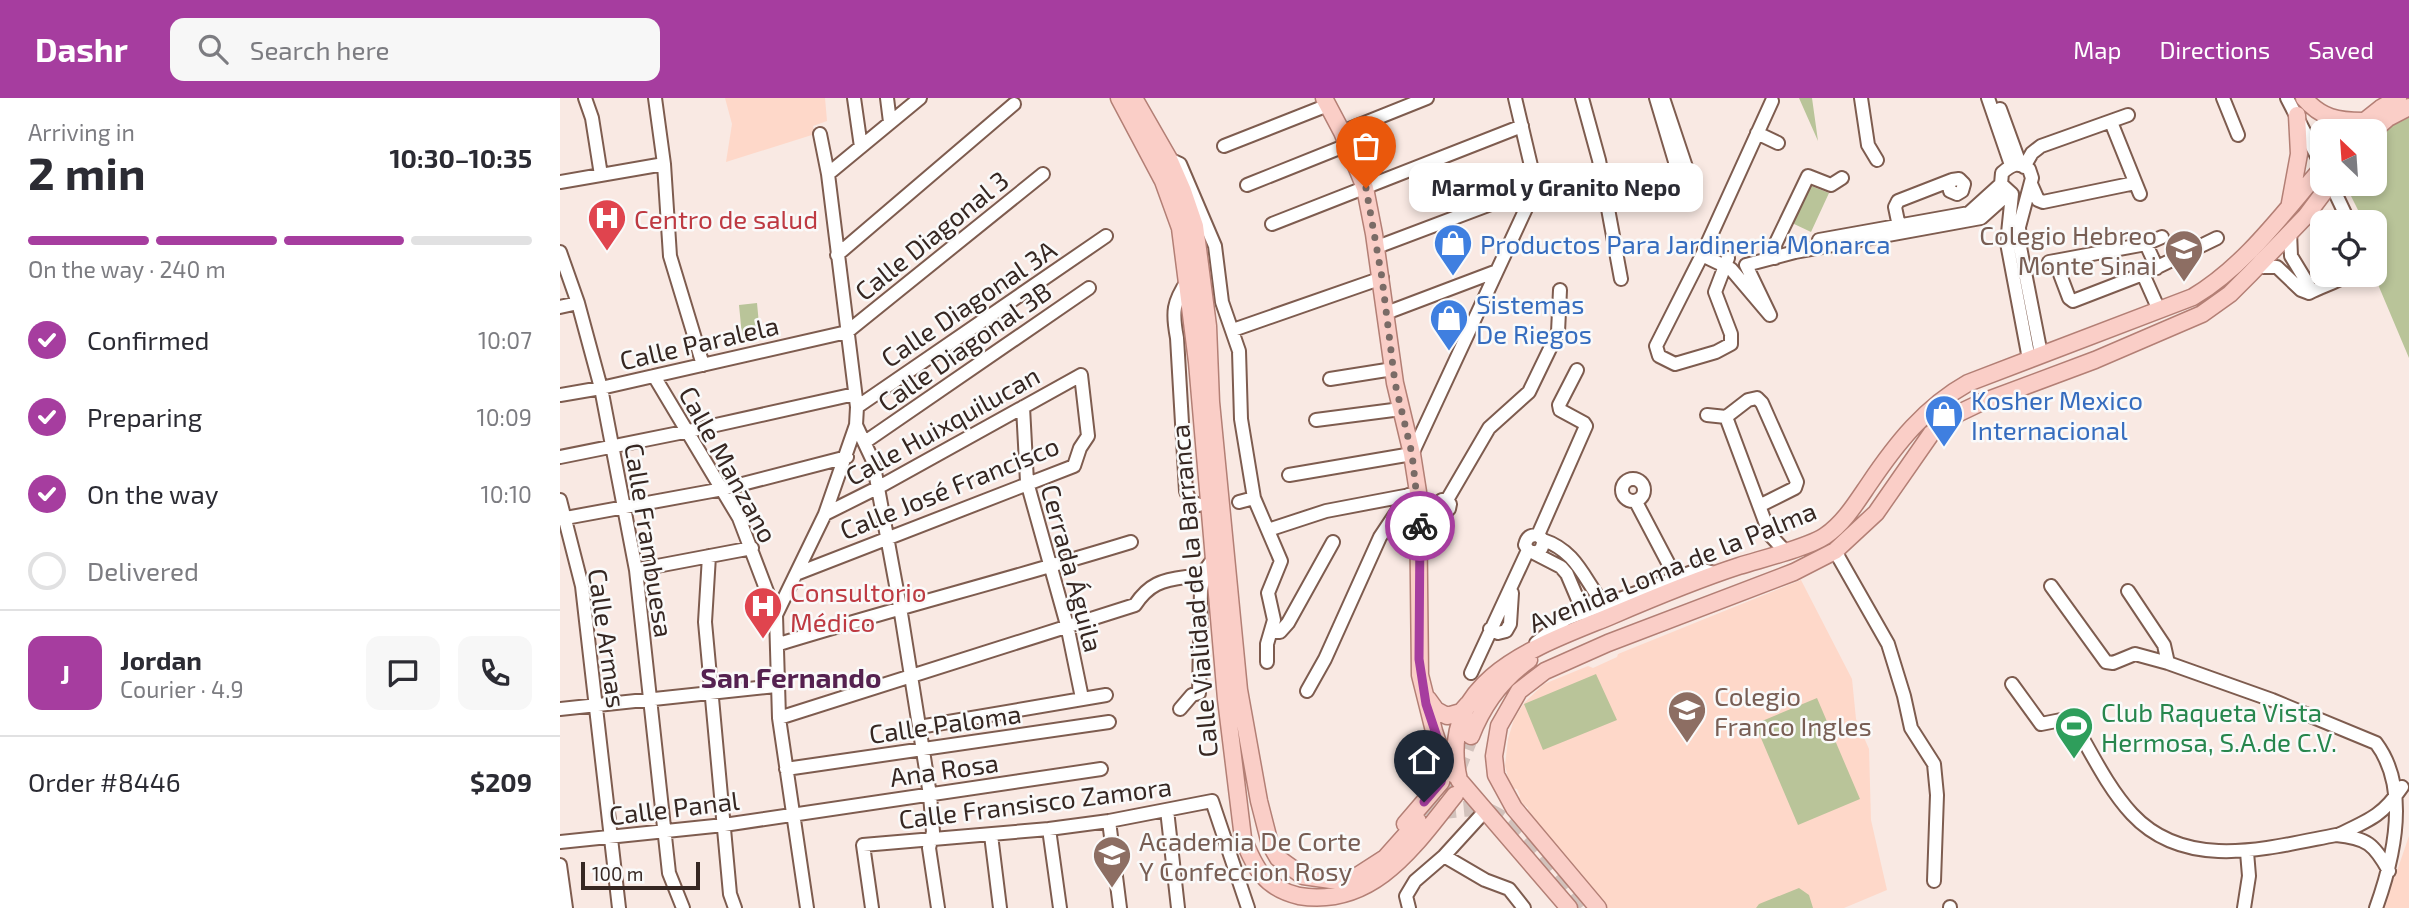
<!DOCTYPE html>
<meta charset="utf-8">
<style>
body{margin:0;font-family:"Exo 2",sans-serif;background:#f7f7f7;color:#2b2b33;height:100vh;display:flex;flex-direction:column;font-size:26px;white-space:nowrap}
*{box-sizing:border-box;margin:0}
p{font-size:23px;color:#7c7c81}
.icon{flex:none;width:38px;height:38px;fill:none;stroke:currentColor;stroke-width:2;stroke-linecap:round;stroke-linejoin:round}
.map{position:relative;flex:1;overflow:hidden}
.details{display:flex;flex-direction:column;background:#fff;width:560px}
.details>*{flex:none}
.needle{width:46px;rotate:335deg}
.buttons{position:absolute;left:1750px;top:21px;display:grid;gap:14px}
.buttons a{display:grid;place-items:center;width:77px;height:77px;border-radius:14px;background:#fff;box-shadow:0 4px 10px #0003;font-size:35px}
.scale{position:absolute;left:21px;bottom:18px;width:119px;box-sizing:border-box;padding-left:7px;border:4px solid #362722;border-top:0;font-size:19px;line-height:24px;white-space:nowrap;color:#362722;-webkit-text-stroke:5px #fafafa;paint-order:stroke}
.pin{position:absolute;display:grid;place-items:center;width:60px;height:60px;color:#fff;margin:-72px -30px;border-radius:50% 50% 50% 0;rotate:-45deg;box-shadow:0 0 7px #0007}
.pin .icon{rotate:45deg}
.courier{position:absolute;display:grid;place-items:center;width:70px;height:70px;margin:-35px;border:5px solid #a63d9f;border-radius:50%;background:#fff;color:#222;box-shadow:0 2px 9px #0007}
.bubble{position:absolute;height:49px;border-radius:14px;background:#fff;box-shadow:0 4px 10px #0003;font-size:23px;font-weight:700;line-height:49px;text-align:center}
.overview em{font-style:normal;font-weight:700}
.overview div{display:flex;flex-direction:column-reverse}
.overview{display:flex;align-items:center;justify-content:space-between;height:119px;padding:0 28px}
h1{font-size:46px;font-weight:700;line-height:52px}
.bar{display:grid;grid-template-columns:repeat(4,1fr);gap:10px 7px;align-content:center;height:84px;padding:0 28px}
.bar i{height:9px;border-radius:5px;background:#e1e1e2}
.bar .current{background:#a63d9f}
.bar p{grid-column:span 4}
.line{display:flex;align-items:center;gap:18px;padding:0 28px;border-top:2px solid #e1e1e2}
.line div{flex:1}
.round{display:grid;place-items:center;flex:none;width:74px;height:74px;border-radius:14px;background:#f7f7f7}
ol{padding:0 28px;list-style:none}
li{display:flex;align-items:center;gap:21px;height:77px}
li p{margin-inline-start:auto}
li .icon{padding:7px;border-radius:50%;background:#a63d9f;color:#fff;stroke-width:4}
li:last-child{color:#7c7c81}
li i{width:38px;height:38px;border:4px solid #e1e1e2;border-radius:50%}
header{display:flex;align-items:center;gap:42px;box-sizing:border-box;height:98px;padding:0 35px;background:#a63d9f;color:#fff}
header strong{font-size:33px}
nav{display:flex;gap:38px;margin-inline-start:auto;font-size:24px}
.search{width:490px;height:63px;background:#f7f7f7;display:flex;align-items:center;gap:18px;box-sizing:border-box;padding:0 24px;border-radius:14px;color:#7c7c81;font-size:26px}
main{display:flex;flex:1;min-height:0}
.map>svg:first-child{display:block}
</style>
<header>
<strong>Dashr</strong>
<div class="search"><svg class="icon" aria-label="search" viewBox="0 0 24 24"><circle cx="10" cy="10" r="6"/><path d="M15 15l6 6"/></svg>Search here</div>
<nav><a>Map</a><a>Directions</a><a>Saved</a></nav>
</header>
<main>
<section class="details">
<div class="overview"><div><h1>2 min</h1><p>Arriving in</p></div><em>10:30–10:35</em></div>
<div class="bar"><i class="current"></i><i class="current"></i><i class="current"></i><i></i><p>On the way · 240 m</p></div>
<ol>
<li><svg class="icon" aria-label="check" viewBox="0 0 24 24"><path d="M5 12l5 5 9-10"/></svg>Confirmed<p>10:07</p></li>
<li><svg class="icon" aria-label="check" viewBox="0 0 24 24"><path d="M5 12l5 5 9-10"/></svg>Preparing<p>10:09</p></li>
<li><svg class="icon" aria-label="check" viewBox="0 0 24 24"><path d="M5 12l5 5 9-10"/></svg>On the way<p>10:10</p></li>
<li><i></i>Delivered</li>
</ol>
<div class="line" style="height:126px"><b class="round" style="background:#a63d9f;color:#fff">J</b><div><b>Jordan</b><p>Courier · 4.9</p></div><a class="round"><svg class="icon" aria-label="chat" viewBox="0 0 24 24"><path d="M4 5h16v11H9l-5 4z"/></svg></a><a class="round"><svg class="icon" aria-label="phone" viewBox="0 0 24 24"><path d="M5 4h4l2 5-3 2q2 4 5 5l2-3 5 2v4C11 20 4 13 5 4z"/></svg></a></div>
<div class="line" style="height:91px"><div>Order #8446</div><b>$209</b></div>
</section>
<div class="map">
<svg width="1849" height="810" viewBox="0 0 1849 810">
<rect width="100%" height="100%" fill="#f9e9e3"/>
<path fill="#fed8c9" d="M165 0H265L267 23 253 28 255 36 166 64 172 26Z
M1241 482 1292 581 1296 621 1309 651 1311 722 1327 792 1284 810H1045L967 718 968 710 958 702 960 698 957 691 951 690 945 668 948 641 954 621 964 605 984 586 1028 568 1033 570 1057 559 1058 556Z
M1849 738V810H1822L1838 770Z"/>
<path fill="#b9c499" d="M1239 0H1252L1258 43Z
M1841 0H1849V260L1814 177 1815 124H1804L1791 98 1797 86H1815V47Z
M1249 87 1269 95 1251 134 1232 125Z
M197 205 200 237 182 238 179 207Z
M1036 576 1057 622 983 652 964 606Z
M1257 600 1300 701 1238 727 1195 626Z
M1239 790 1249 797 1253 810H1196L1199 806Z"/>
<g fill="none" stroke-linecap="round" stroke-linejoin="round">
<path stroke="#d2c2bc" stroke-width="16" stroke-dasharray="16 8" stroke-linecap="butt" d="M871 713 891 688 911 638
M858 723C869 715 879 713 893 712 904 711 915 709 925 712 956 720 1003 785 1025 810"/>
<g stroke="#7e5c4f" stroke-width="16">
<path id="minor" d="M25 0 32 20 41 77
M95 0 104 66 110 158 143 267
M294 0 301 49
M327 0 330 24
M1022 0 1039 62 1061 181
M1096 0 1119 77 1125 79 1127 72 1103 0
M1301 0 1308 47 1317 62
M1428 0 1451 67
M1663 0 1678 37
M1727 0 1762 68
M1440 11 1460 66
M1551 24 1580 96
M782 34 867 0
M1197 35 1218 45
M664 48 768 7
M609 61 620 66 655 148 662 204 679 253 681 321 694 400 721 463 708 495 714 522 707 546V564
M1464 69 1472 55 1481 48 1568 17
M268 76 360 0
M1399 81 1404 86 1402 93 1397 96 1390 93 1389 87 1392 82Z
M0 84 104 66
M1471 86 1478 102 1483 104 1575 85
M1771 86 1789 124
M687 87 787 47
M712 126 962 28
M1340 133 1335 109 1338 103 1392 82
M1730 134 1731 158 1748 186 1749 195
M1259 142 1409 115 1441 86
M1586 146 1597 170
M817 149 976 89
M0 154 18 205 41 290 76 472 109 775 123 810
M277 157 454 6
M1142 157 1171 171 1210 217 1186 167 1235 154 1421 120 1449 95
M1168 160 1155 194 1171 236V246L1156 254 1115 266 1099 258 1096 248 1142 157 1212 3
M1215 160 1213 151 1248 78 1271 87 1282 80
M1495 163 1509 200 1513 203 1583 176 1657 140
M1489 164 1586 146 1602 139
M1697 169H1717L1741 192 1749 195C1762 188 1775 185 1787 177
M1583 176 1599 212
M628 182C613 204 612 214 617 240L626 393 630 403 639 407
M0 209 18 205
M826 215 937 173
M673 232 822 180
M1469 261 1447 145 1452 96 1441 86 1442 75C1452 66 1457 64 1469 71L1472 80 1459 129 1460 149 1481 256
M94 278 179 420 216 517
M770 281 833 271
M0 297 41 290 287 234 483 76
M297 309 546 138
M463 309 467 384 507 527 522 600
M1147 317 1166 319 1210 437 1225 453
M1166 319 1188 302 1197 300 1202 305 1237 384 1235 390 1201 407
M756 322 841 311
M296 327 313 363 340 509 370 697 373 734 369 750 378 810
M305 344 529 190
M0 359 129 333 295 296
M729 377 852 356 976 89 955 0
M1062 392a11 11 0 1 1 22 0a11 11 0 1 1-22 0Z
M0 402 22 488 59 810
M887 402 929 330 969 294 998 234 1000 192
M679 404 694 400
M1076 404 1116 480
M0 421 163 391 287 359
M708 432 766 413 850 397
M978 437 1026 328 1024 325 1000 312 999 307 1017 272
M983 442C1017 453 1024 482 1045 508
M1275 453 1328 546 1344 598 1351 630 1374 666 1377 697 1374 783
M974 455C981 453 983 450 983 442L978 437C970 437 967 439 965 447L968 452 1001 469 1007 476 1024 516
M149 458 145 524 170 796 175 810
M860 459 880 413 877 409 878 405 882 402H887L890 406 889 411 885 414 880 413
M76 472 192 450
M236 476 514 368 520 350 528 338 521 277 319 389 265 416
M1491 488 1546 564 1553 565 1575 556 1608 565 1712 602 1816 645C1849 689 1835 757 1816 810
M1568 493 1604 547 1608 565
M930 531 938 535 946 533 950 526 952 495
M711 534H720L728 525 773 444
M976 545 1006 521 1140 471 1157 476
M219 546C336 510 454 480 571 444
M911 575 968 452
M1452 586 1481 626 1511 620C1530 652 1547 689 1572 716 1626 774 1708 750 1776 737 1807 740 1814 746 1829 773
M747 593 765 561 820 439 848 397
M0 611 216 588
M620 611 632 597 639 595 641 492 645 472 654 460
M219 620 575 507C589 486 602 482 626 479
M359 629 546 597
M226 671 549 624
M607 712 618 810
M549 723 560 810
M489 731 500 810
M1780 736C1810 722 1823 717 1842 689
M431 737 440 810
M0 744 164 727 541 671
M884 758 925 782 949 791 964 810
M0 767 6 810
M1390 809V810
M247 810 219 620 216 517 265 416 296 327 297 309 268 76 260 36
M312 810 303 747 489 731 549 723 652 703 688 810
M849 810 846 798 855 783 884 758 925 713
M1684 810 1689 778 1687 754"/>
</g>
<g stroke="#b37f75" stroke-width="19">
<path id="major" d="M559 0 603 83 620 130 637 264 666 601 683 740C695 771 705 790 739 798 814 810 855 747 895 697
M574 0 609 61 623 93 635 128 648 228 651 304 679 592 699 703 710 746 718 760 743 778 778 783 794 780 825 760 858 723
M764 0 782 34 805 90 814 136 835 285 852 356 858 394 860 577 874 633 885 666 895 677
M1744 0C1761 20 1778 23 1803 23
M1797 29 1821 10 1838 0
M1813 33 1828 20 1849 9
M1730 105 1739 56 1737 17
M868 601 876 612 887 618 901 614 908 606
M911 638C923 607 942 581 969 562
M845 726 881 684 885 666
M1009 810 899 682C875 581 978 548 1051 518 1093 500 1136 482 1179 468 1201 461 1247 450 1265 438 1284 425 1296 405 1309 386 1336 346 1365 309 1408 285L1633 199C1685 168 1723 115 1762 70
M1038 810 954 710 936 677 934 658 939 628 959 593 985 573 1048 545 1234 474 1275 453 1316 415 1371 336 1399 315 1420 305 1535 262 1642 216 1670 196 1690 176 1746 118 1770 86"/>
</g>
<use href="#minor" stroke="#fff" stroke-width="12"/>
<use href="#major" stroke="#facec7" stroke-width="16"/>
</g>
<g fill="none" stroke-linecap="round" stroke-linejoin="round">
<path stroke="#7a6b66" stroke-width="7" stroke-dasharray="0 12.6" d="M806 90 822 180 835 285 852 356 860 428"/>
<path stroke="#a63d9f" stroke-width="9" d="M860 428 859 561 866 606 886 666 881 684 864 704"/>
</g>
<defs>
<g id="hospital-pin" transform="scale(2.0125)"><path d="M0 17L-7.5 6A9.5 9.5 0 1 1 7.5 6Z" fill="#e0444e" stroke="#fafafa"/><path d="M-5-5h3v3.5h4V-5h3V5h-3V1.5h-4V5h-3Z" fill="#fff"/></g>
<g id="shop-pin" transform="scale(2.0125)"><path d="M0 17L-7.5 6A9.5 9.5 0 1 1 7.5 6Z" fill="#3f7fe0" stroke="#fafafa"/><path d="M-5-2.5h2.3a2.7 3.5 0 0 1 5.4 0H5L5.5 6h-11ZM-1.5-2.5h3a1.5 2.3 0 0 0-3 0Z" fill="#fff"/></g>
<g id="school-pin" transform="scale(2.0125)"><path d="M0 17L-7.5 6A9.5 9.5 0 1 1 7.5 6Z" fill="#8d6e63" stroke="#fafafa"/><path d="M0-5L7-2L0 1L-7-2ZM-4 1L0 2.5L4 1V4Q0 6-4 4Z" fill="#fff"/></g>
<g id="stadium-pin" transform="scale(2.0125)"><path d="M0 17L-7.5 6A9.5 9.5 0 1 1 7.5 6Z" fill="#2e9e5b" stroke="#fafafa"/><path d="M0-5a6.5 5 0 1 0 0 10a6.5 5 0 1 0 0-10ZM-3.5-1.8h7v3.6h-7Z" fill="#fff"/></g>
<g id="university-pin" transform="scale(2.0125)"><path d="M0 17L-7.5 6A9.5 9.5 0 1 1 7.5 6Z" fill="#8d6e63" stroke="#fafafa"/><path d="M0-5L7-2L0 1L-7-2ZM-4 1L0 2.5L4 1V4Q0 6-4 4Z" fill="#fff"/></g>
</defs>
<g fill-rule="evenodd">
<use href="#hospital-pin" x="47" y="120"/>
<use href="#shop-pin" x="893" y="145"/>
<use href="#school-pin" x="1624" y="151"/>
<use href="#shop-pin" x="889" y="220"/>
<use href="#shop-pin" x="1384" y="316"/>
<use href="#hospital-pin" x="203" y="508"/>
<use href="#school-pin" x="1127" y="612"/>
<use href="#stadium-pin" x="1514" y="628"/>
<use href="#university-pin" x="552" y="757"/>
</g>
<g text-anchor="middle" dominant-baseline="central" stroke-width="5" stroke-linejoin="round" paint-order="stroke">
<g font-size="26" fill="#be3a42" stroke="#fafafa" text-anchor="start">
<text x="74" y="120">Centro de salud</text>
<text x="230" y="493">Consultorio<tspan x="230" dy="30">Médico</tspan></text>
</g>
<g font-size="26" fill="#785e54" stroke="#fafafa" text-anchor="start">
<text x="1597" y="136" text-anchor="end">Colegio Hebreo<tspan x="1597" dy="30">Monte Sinai</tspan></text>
<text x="1154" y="597">Colegio<tspan x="1154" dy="30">Franco Ingles</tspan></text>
<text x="579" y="742">Academia De Corte<tspan x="579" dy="30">Y Confeccion Rosy</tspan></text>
</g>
<g font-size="26" fill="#362722" stroke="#fafafa">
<text transform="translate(371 137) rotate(-39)">Calle Diagonal 3</text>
<text transform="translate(408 205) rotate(-34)">Calle Diagonal 3A</text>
<text transform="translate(139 244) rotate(-13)">Calle Paralela</text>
<text transform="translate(404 248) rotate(-35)">Calle Diagonal 3B</text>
<text transform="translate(382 327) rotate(-29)">Calle Huixquilucan</text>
<text transform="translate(169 366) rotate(61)">Calle Manzano</text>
<text transform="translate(389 389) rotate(-22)">Calle José Francisco</text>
<text transform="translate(90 442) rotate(81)">Calle Frambuesa</text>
<text transform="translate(1112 468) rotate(-22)">Avenida Loma de la Palma</text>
<text transform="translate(513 470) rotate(75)">Cerrada Águila</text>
<text transform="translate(633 493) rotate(-95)">Calle Vialidad de la Barranca</text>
<text transform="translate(48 540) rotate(82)">Calle Armas</text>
<text transform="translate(385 625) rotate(-8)">Calle Paloma</text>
<text transform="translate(384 671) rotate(-8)">Ana Rosa</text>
<text transform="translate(475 704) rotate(-7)">Calle Fransisco Zamora</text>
<text transform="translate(114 709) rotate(-7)">Calle Panal</text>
</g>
<g font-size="26" fill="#366cbe" stroke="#fafafa" text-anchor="start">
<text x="920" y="145">Productos Para Jardineria Monarca</text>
<text x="916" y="205">Sistemas<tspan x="916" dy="30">De Riegos</tspan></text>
<text x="1411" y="301">Kosher Mexico<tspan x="1411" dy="30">Internacional</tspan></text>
</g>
<g font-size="26" fill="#27864d" stroke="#fafafa" text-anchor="start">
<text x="1541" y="613">Club Raqueta Vista<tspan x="1541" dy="30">Hermosa, S.A.de C.V.</tspan></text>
</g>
<g font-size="28" font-weight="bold" fill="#552150" stroke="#fafafa">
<text x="231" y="579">San Fernando</text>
</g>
</g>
</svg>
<div class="buttons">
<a><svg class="needle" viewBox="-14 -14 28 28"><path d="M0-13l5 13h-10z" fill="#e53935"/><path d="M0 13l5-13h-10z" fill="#7c7c81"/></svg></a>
<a><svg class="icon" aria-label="locate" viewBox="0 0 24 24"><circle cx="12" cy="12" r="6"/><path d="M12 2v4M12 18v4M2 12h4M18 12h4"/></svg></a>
</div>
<div class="scale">100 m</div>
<div class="pin" style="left:806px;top:90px;background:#ea580c"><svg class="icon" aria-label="bag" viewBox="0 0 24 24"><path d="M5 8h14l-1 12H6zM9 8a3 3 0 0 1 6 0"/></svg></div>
<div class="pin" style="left:864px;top:704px;background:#1f2937"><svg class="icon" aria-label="home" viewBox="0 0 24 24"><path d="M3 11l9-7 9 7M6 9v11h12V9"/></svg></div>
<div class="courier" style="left:860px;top:428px"><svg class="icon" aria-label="bike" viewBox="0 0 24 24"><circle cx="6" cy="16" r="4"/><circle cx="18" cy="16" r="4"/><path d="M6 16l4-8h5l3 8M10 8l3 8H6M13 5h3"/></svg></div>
<div class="bubble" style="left:849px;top:65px;width:294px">Marmol y Granito Nepo</div>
</div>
</main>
